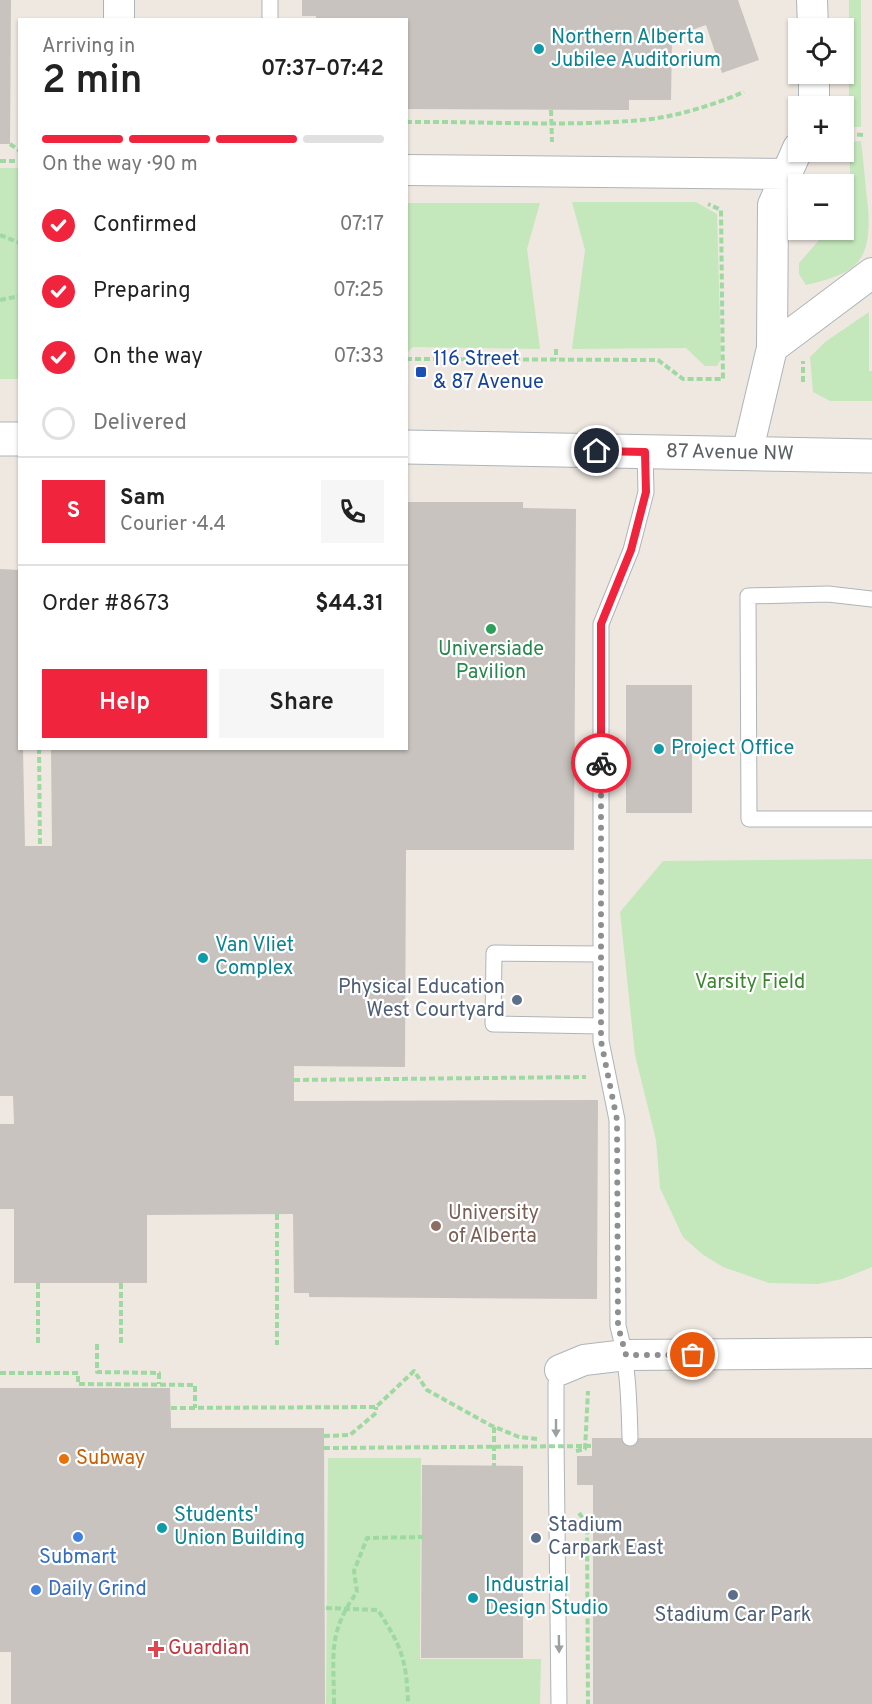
<!DOCTYPE html>
<meta charset="utf-8">
<style>
body{margin:0;font-family:Overpass,sans-serif;background:#f6f6f6;color:#222;height:100vh;display:flex;flex-direction:column;font-size:22px;white-space:nowrap}
*{box-sizing:border-box;margin:0}
p{font-size:20px;color:#767676}
.icon{flex:none;width:33px;height:33px;fill:none;stroke:currentColor;stroke-width:2;stroke-linecap:round;stroke-linejoin:round}
.map{position:relative;flex:1;overflow:hidden}
.sheet{position:absolute;left:18px;top:18px;width:390px;height:732px;display:flex;flex-direction:column;background:#fff;border-radius:0px;box-shadow:0 2px 4px #0004}
.sheet>*{flex:none}
.fabs{position:absolute;left:788px;top:18px;display:grid;gap:12px}
.fabs a{display:grid;place-items:center;width:66px;height:66px;border-radius:0px;background:#fff;box-shadow:0 2px 4px #0004;font-size:30px}
.pin{position:absolute;display:grid;place-items:center;width:51px;height:51px;color:#fff;margin:-26px;border:3px solid #fff;border-radius:50%;box-shadow:0 2px 6px #0007}
.courier{position:absolute;display:grid;place-items:center;width:60px;height:60px;margin:-30px;border:4px solid #f1243d;border-radius:50%;background:#fff;color:#222;box-shadow:0 2px 8px #0007}
.headline em{font-style:normal;font-weight:600}
.headline div{display:flex;flex-direction:column-reverse}
.headline{display:flex;align-items:center;justify-content:space-between;height:102px;padding:0 24px}
h1{font-size:39px;font-weight:600;line-height:45px}
.bar{display:grid;grid-template-columns:repeat(4,1fr);gap:9px 6px;align-content:center;height:72px;padding:0 24px}
.bar i{height:8px;border-radius:4px;background:#e0e0e0}
.bar .selected{background:#f1243d}
.bar p{grid-column:span 4}
.line{display:flex;align-items:center;gap:15px;padding:0 24px;border-top:2px solid #e0e0e0}
.line div{flex:1}
.round{display:grid;place-items:center;flex:none;width:63px;height:63px;border-radius:0px;background:#f6f6f6}
ol{padding:0 24px;list-style:none}
li{display:flex;align-items:center;gap:18px;height:66px}
li p{margin-inline-start:auto}
li .icon{padding:6px;border-radius:50%;background:#f1243d;color:#fff;stroke-width:4}
li:last-child{color:#767676}
li i{width:33px;height:33px;border:3px solid #e0e0e0;border-radius:50%}
.cta{display:flex;gap:12px;margin-top:auto;padding:12px 24px}
.cta a{flex:1;height:69px;border-radius:0px;background:#f1243d;color:#fff;font-size:24px;font-weight:600;line-height:69px;text-align:center}
.cta a+a{background:#f6f6f6;color:#222}
.map>svg:first-child{display:block}
</style>
<div class="map">
<svg width="872" height="1704" viewBox="0 0 872 1704">
<rect width="100%" height="100%" fill="#eee8e1"/>
<path fill="#c5e7bc" d="M849 0H861V127H849Z
M861 141C864 163 865 185 868 207 872 262 857 273 806 285L799 274V263L828 230H843V214L851 198 849 142Z
M0 168H19V379H0Z
M572 202H696L717 214 721 359 717 366H705L686 348 572 349 585 250Z
M407 203H540L527 249 540 349 413 347 407 353Z
M869 312V371H872V401H830L813 392 810 357 825 342Z
M872 859V1267L842 1279 818 1284 769 1283 723 1267 702 1254 683 1237 660 1188 656 1140 635 1055 620 912 663 861Z
M328 1458H421L420 1659H541L540 1704H326Z"/>
<path fill="#c8c3be" d="M0 0H11L10 144H0Z
M302 0H738L759 60 722 73 706 25 672 37 671 100H629V110L406 109V20H316V16H302Z
M406 502H523V508L576 509 574 850H406L405 1067 294 1066V1101L598 1100 597 1299 309 1297V1293H294L293 1214 147 1215V1283H14V1209H0V1124H14L13 1096H0V569L20 570V748H23L25 846H52L51 748H406Z
M626 685H692V813H626Z
M0 1388H170L171 1428H324L325 1704H11V1652H0Z
M592 1438H872V1704H593V1485H577V1456H592Z
M422 1465 523 1466V1658H421Z"/>
<g fill="none" stroke-linecap="round" stroke-linejoin="round">
<g stroke="#afb4b8" stroke-width="17">
<path id="lane" d="M270 20V0
M872 599 828 594 748 596 749 819H872
M601 954 494 953 493 1024 601 1026
M630 1438C629 1399 628 1363 618 1326L617 1120 601 1041V624L631 550 646 492 645 452
M559 1704 556 1436V1383L560 1370"/>
</g>
<g stroke="#afb4b8" stroke-width="32">
<path id="street" d="M812 0 813 28
M119 20V0
M814 74V106
M406 170 787 174
M772 348 872 273
M747 454 772 348 773 205 798 148
M560 1370 584 1360 626 1355 872 1353"/>
</g>
<g stroke="#aeb4b8" stroke-width="35">
<g id="secondary">
<path d="M0 439H20"/>
<path id="s1" d="M406 447 872 456"/>
</g>
</g>
<path stroke="#9fd9a2" stroke-width="4" stroke-dasharray="6 3" stroke-linecap="butt" d="M551 110 552 142
M406 122C485 121 564 127 642 120 676 117 713 105 744 92
M848 134 863 135
M10 144 20 151
M0 161H20
M0 235 20 243
M0 300 20 296
M556 349V359
M406 359 658 360 683 379H723L721 210 708 204
M803 382V361
M39 748 40 846
M294 1080 586 1077
M277 1214V1345
M38 1283V1343
M121 1283V1344
M97 1344V1372L159 1373V1384
M0 1373H78V1384L195 1385V1408
M171 1408 376 1407 414 1371 427 1390 490 1425 519 1437 537 1439
M494 1427V1466
M324 1436 350 1435 376 1413V1407
M576 1451 585 1449 588 1391
M579 1513 587 1524 588 1704
M326 1608 378 1610C401 1646 407 1660 408 1704
M334 1704C334 1655 327 1634 357 1592L354 1571 367 1538 423 1537"/>
<use href="#lane" stroke="#fff" stroke-width="15"/>
<use href="#street" stroke="#fff" stroke-width="30"/>
<use href="#secondary" stroke="#fff" stroke-width="33"/>
<path stroke="#9fd9a2" stroke-width="4" stroke-dasharray="6 3" stroke-linecap="butt" d="M324 1448 592 1446"/>
</g>
<defs><path id="oneway-solid" d="M-6-.8H1V-3.2L6.5 0L1 3.2V.8H-6Z" transform="scale(1.5)"/></defs>
<g fill="#9ca0a1">
<use href="#oneway-solid" transform="translate(556 1428) rotate(90)"/>
<use href="#oneway-solid" transform="translate(559 1644) rotate(89)"/>
</g>
<g fill="none" stroke-linecap="round" stroke-linejoin="round">
<path stroke="#8e908f" stroke-width="6" stroke-dasharray="0 10.8" d="M601 763V1041L617 1120 618 1326 626 1355H693"/>
<path stroke="#f1243d" stroke-width="8" d="M597 451 645 452 646 492 631 550 601 624V763"/>
</g>
<g fill="#0f9aa8" stroke="#fff" stroke-width="2">
<circle cx="539" cy="49" r="6"/>
<circle cx="659" cy="749" r="6"/>
<circle cx="203" cy="958" r="6"/>
<circle cx="162" cy="1528" r="6"/>
<circle cx="473" cy="1598" r="6"/>
</g>
<rect fill="#1a4fb4" stroke="#fff" stroke-width="2" x="415" y="366" width="12" height="12" rx="3"/>
<circle fill="#2e9e5b" stroke="#fff" stroke-width="2" cx="491" cy="629" r="6"/>
<g fill="#5c6f8a" stroke="#fff" stroke-width="2">
<circle cx="517" cy="1000" r="6"/>
<circle cx="536" cy="1538" r="6"/>
<circle cx="733" cy="1595" r="6"/>
</g>
<circle fill="#8d6e63" stroke="#fff" stroke-width="2" cx="436" cy="1226" r="6"/>
<circle fill="#e8710a" stroke="#fff" stroke-width="2" cx="64" cy="1459" r="6"/>
<g fill="#3f7fe0" stroke="#fff" stroke-width="2">
<circle cx="78" cy="1537" r="6"/>
<circle cx="36" cy="1590" r="6"/>
</g>
<path fill="#e0444e" stroke="#fff" stroke-width="2" d="M153 1640h6v6h6v6h-6v6h-6v-6h-6v-6h6z"/>
<g text-anchor="middle" dominant-baseline="central" stroke-width="4.5" stroke-linejoin="round" paint-order="stroke">
<g font-size="20" fill="#0d838f" stroke="#fff" text-anchor="start">
<text x="551" y="38">Northern Alberta<tspan x="551" dy="23">Jubilee Auditorium</tspan></text>
<text x="671" y="749">Project Office</text>
<text x="215" y="946">Van Vliet<tspan x="215" dy="23">Complex</tspan></text>
<text x="174" y="1516">Students'<tspan x="174" dy="23">Union Building</tspan></text>
<text x="485" y="1586">Industrial<tspan x="485" dy="23">Design Studio</tspan></text>
</g>
<g font-size="20" fill="#164399" stroke="#fff" text-anchor="start">
<text x="433" y="360">116 Street<tspan x="433" dy="23">&amp; 87 Avenue</tspan></text>
</g>
<g font-size="20" fill="#5a6063" stroke="#fff">
<text stroke="none"><textPath href="#s1" startOffset="324">87 Avenue NW</textPath></text>
</g>
<g font-size="20" fill="#27864d" stroke="#fff">
<text x="491" y="650">Universiade<tspan x="491" dy="23">Pavilion</tspan></text>
</g>
<g font-size="20" fill="#3d8430" stroke="#fff">
<text x="750" y="983">Varsity Field</text>
</g>
<g font-size="20" fill="#4e5e75" stroke="#fff" text-anchor="end">
<text x="505" y="988">Physical Education<tspan x="505" dy="23">West Courtyard</tspan></text>
<text x="548" y="1526" text-anchor="start">Stadium<tspan x="548" dy="23">Carpark East</tspan></text>
<text x="733" y="1616" text-anchor="middle">Stadium Car Park</text>
</g>
<g font-size="20" fill="#785e54" stroke="#fff" text-anchor="start">
<text x="448" y="1214">University<tspan x="448" dy="23">of Alberta</tspan></text>
</g>
<g font-size="20" fill="#c56008" stroke="#fff" text-anchor="start">
<text x="76" y="1459">Subway</text>
</g>
<g font-size="20" fill="#366cbe" stroke="#fff">
<text x="78" y="1558">Submart</text>
<text x="48" y="1590" text-anchor="start">Daily Grind</text>
</g>
<g font-size="20" fill="#be3a42" stroke="#fff" text-anchor="start">
<text x="168" y="1649">Guardian</text>
</g>
</g>
</svg>
<div class="fabs">
<a><svg class="icon" aria-label="locate" viewBox="0 0 24 24"><circle cx="12" cy="12" r="6"/><path d="M12 2v4M12 18v4M2 12h4M18 12h4"/></svg></a>
<a>+</a>
<a>−</a>
</div>
<div class="pin" style="left:693px;top:1355px;background:#ea580c"><svg class="icon" aria-label="bag" viewBox="0 0 24 24"><path d="M5 8h14l-1 12H6zM9 8a3 3 0 0 1 6 0"/></svg></div>
<div class="pin" style="left:597px;top:451px;background:#1f2937"><svg class="icon" aria-label="home" viewBox="0 0 24 24"><path d="M3 11l9-7 9 7M6 9v11h12V9"/></svg></div>
<div class="courier" style="left:601px;top:763px"><svg class="icon" aria-label="bike" viewBox="0 0 24 24"><circle cx="6" cy="16" r="4"/><circle cx="18" cy="16" r="4"/><path d="M6 16l4-8h5l3 8M10 8l3 8H6M13 5h3"/></svg></div>
<section class="sheet">
<div class="headline"><div><h1>2 min</h1><p>Arriving in</p></div><em>07:37–07:42</em></div>
<div class="bar"><i class="selected"></i><i class="selected"></i><i class="selected"></i><i></i><p>On the way · 90 m</p></div>
<ol>
<li><svg class="icon" aria-label="check" viewBox="0 0 24 24"><path d="M5 12l5 5 9-10"/></svg>Confirmed<p>07:17</p></li>
<li><svg class="icon" aria-label="check" viewBox="0 0 24 24"><path d="M5 12l5 5 9-10"/></svg>Preparing<p>07:25</p></li>
<li><svg class="icon" aria-label="check" viewBox="0 0 24 24"><path d="M5 12l5 5 9-10"/></svg>On the way<p>07:33</p></li>
<li><i></i>Delivered</li>
</ol>
<div class="line" style="height:108px"><b class="round" style="background:#f1243d;color:#fff">S</b><div><b>Sam</b><p>Courier · 4.4</p></div><a class="round"><svg class="icon" aria-label="phone" viewBox="0 0 24 24"><path d="M5 4h4l2 5-3 2q2 4 5 5l2-3 5 2v4C11 20 4 13 5 4z"/></svg></a></div>
<div class="line" style="height:78px"><div>Order #8673</div><b>$44.31</b></div>
<div class="cta"><a>Help</a><a>Share</a></div>
</section>
</div>
